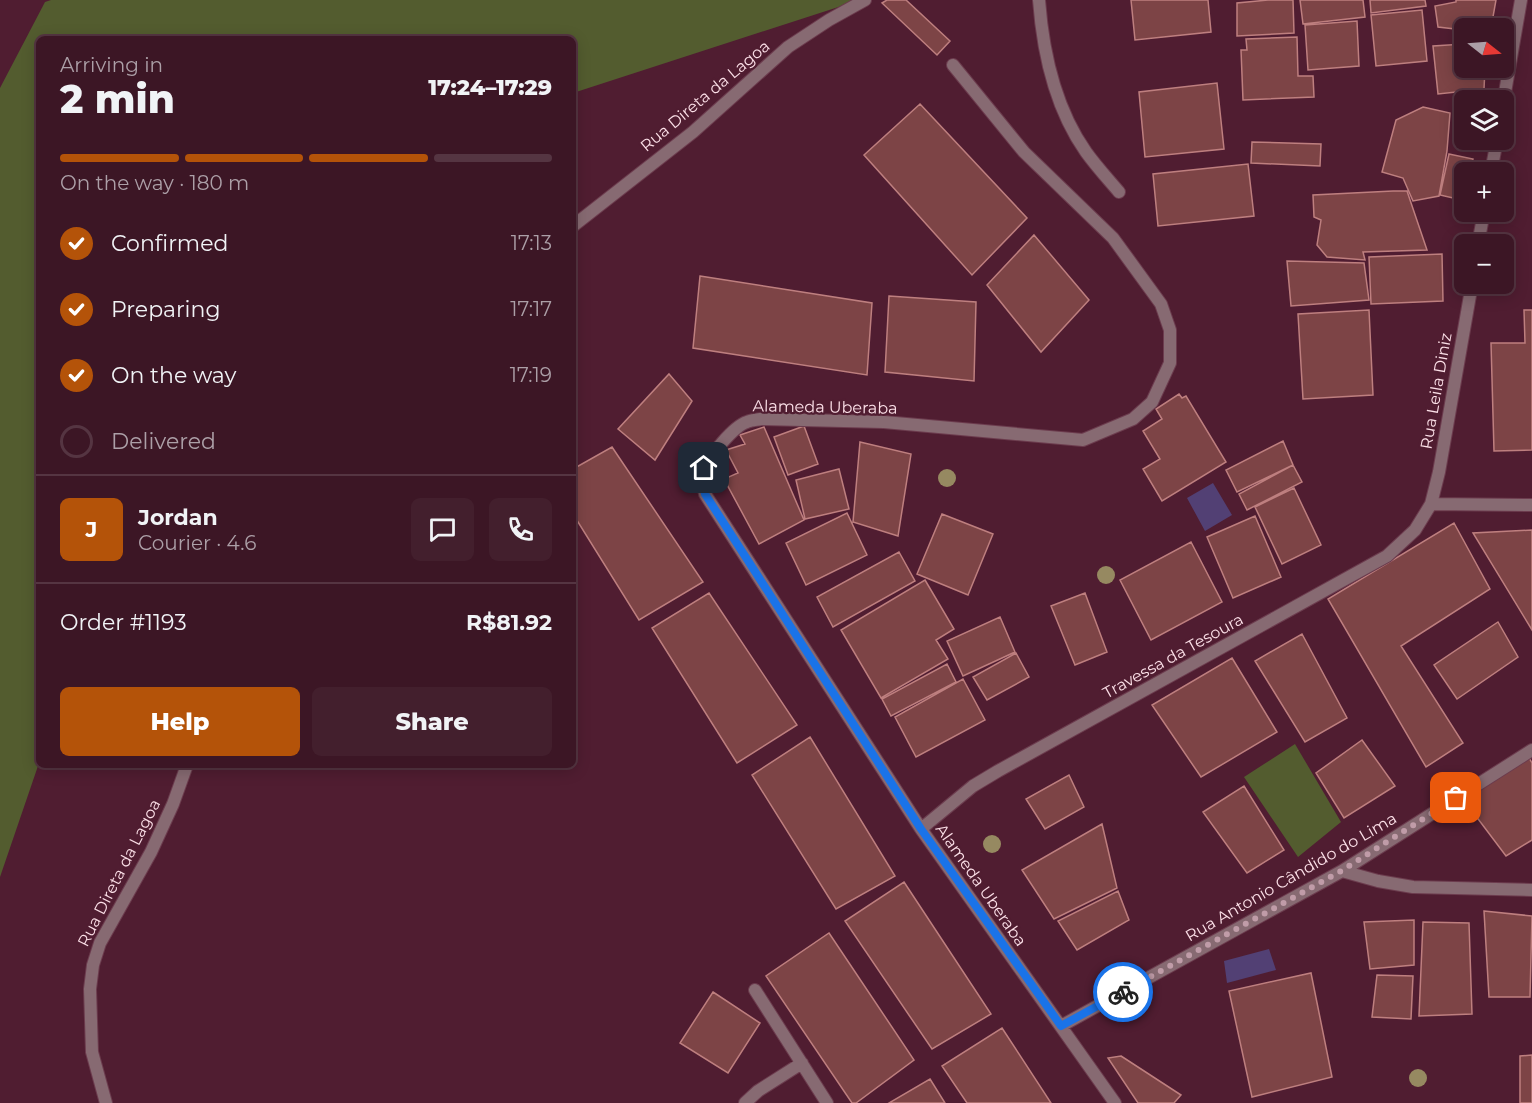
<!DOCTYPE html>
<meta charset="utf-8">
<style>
body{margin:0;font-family:Montserrat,sans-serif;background:#431f2d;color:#f1f3f6;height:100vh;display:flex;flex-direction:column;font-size:22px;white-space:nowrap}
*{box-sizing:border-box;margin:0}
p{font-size:20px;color:#ac9fa7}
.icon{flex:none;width:33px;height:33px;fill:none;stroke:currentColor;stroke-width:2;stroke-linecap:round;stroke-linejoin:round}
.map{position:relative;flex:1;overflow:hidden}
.details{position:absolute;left:36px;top:36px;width:540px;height:732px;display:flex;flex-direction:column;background:#3c1625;border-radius:9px;box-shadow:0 3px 15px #0003,0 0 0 2px #553542}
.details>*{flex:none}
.needle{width:39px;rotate:107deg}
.tools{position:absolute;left:1454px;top:18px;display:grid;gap:12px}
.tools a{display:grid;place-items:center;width:60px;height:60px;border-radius:9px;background:#3c1625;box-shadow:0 3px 15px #0003,0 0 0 2px #553542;font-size:30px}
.pin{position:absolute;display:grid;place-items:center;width:51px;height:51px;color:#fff;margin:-26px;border-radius:12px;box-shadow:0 3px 9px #0006}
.courier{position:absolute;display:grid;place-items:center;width:60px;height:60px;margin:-30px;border:4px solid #1a73e8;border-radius:50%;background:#fff;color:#222;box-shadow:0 2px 8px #0007}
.head em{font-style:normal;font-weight:800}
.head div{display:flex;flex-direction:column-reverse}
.head{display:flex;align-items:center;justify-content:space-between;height:102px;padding:0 24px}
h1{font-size:39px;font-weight:800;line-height:45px}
.bar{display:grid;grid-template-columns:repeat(4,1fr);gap:9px 6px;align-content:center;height:72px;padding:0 24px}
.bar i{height:8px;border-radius:4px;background:#553542}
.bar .current{background:#b45309}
.bar p{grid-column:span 4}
.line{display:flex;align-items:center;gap:15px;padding:0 24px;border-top:2px solid #553542}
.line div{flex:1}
.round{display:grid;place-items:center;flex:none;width:63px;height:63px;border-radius:9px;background:#431f2d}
ol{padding:0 24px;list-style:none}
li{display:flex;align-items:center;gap:18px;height:66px}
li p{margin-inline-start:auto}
li .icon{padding:6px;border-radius:50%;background:#b45309;color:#fff;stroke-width:4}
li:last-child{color:#ac9fa7}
li i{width:33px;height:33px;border:3px solid #553542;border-radius:50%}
.action{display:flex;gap:12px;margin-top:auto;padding:12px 24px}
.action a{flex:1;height:69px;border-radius:9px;background:#b45309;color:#fff;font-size:24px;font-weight:800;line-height:69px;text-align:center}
.action a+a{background:#431f2d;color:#f1f3f6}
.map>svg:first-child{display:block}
</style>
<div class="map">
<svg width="1532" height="1103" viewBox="0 0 1532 1103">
<rect width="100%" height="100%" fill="#501d31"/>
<path fill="#535c2f" d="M51 0H860L573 93V39H39V763L0 877V88L45 2Z
M1295 744 1341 822 1298 857 1244 777Z"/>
<path fill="#524074" d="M1213 483 1232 515 1205 531 1187 498Z
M1269 949 1276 970 1227 983 1224 961Z"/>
<path fill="#7d4446" stroke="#be7f7f" stroke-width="1.5" d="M887 0H906L950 41 937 55 882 3Z
M1131 0H1208L1211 32 1135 40Z
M1268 0H1293L1294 33 1237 36V3Z
M1300 0H1363L1365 17 1303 24Z
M1370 0H1425L1426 6 1371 13Z
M1456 0H1496L1491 28 1464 30 1438 27 1435 6 1456 2Z
M1422 10 1427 61 1376 66 1371 15Z
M1357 21 1359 66 1308 70 1305 25Z
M1297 37 1298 76H1313L1314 97 1243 100 1241 50H1247L1246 39Z
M1464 44V68H1485L1484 89 1438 94 1433 46Z
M1217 83 1224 149 1145 157 1139 92Z
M920 104 1027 218 972 275 864 155Z
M1423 107 1450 113 1447 151 1439 196 1413 201 1403 178 1382 172 1396 120Z
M1252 142 1321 144 1320 166 1251 163Z
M1449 154 1473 159 1469 172H1464L1462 200 1440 195Z
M1248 164 1254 216 1158 226 1153 174Z
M1393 191H1407L1427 250 1363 252 1365 260 1327 257 1317 245 1321 220 1314 217 1313 195Z
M1034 235 1089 300 1041 352 987 285Z
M1442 254 1443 301 1371 304 1369 257Z
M1287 261 1364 263 1369 300 1291 306Z
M700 276 872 303 867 375 693 348Z
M889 296 976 302 974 381 885 372Z
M1369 310 1373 395 1303 399 1298 314Z
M1524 310H1532V450L1494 451 1491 343H1525Z
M669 374 692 401 655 460 618 429Z
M1179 394 1182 398 1186 396 1226 462 1162 501 1143 469 1160 459 1143 431 1162 419 1156 409Z
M804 426 818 464 788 475 774 437Z
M764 427 804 520 759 544 724 479 738 473 726 450 745 444 740 435Z
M1283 441 1293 465 1237 492 1226 470Z
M860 442 911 454 898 536 853 522Z
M612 447 703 582 639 620 573 514V469Z
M1293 465 1302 482 1247 510 1239 494Z
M839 469 849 509 805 519 796 480Z
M1294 488 1321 545 1282 564 1255 507Z
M847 513 867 555 806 585 786 543Z
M942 514 993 534 968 595 917 574Z
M1255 516 1281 577 1233 598 1207 537Z
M1454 523 1490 589 1401 646 1463 743 1426 767 1328 599Z
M1532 530V630L1473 533Z
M1191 542 1222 602 1151 640 1120 580Z
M899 552 915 581 833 627 817 597Z
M925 580 954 629 936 640 948 659 881 698 841 630Z
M709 593 797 725 737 763 652 628Z
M1085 593 1107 652 1075 665 1051 606Z
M1000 617 1015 652 963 676 947 641Z
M1498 622 1518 657 1457 699 1434 665Z
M1302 634 1347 718 1305 742 1255 661Z
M1016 653 1029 677 987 700 973 677Z
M1232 658 1277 732 1201 777 1152 705Z
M947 664 956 682 891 716 882 699Z
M963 679 985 720 916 757 895 717Z
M810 737 895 876 836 909 752 775Z
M1362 740 1395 786 1344 818 1316 773Z
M1528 756 1532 763V840L1506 856 1463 799Z
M1069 775 1084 807 1045 829 1026 799Z
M1244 786 1284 850 1247 873 1203 812Z
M1102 824 1117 888 1054 919 1022 870Z
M904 882 991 1014 932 1049 845 921Z
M1118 891 1129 920 1077 950 1058 921Z
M1484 911 1532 916 1530 997H1489Z
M1414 920V965L1370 969 1364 922Z
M1423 922 1469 923 1472 1014 1419 1016Z
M829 933 914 1060 856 1103H852L766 976Z
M1311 973 1332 1077 1252 1097 1229 991Z
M1377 975 1413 976 1411 1019 1372 1017Z
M713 992 760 1023 728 1073 680 1043Z
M1002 1028 1051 1103H967L942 1066Z
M1532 1055V1103H1520V1056Z
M1121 1056 1181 1095 1174 1103H1138L1108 1058Z
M930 1079 945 1103H889Z"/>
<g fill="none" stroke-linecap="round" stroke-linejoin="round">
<g stroke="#6c3c4e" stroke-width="14">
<path id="street" d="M1039 0C1043 54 1055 108 1086 152 1096 166 1108 179 1119 192
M953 65 1024 152 1113 238 1161 304 1170 330V363L1152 402 1133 419 1083 440 884 422 761 419C756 420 751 420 747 422 734 426 708 457 704 470 702 479 703 485 705 494L921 829 1115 1103
M1503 104 1521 0
M1491 172 1497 140
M573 226 693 132 788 47 829 20 865 0
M1478 244 1484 212
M1431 504 1532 505
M921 829 973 786 998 771 1387 556 1415 530 1431 504 1439 472 1472 284
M1342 871 1378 881 1413 887 1532 890
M755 990 827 1103
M1061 1026 1342 871 1532 750
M106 1103 92 1052 90 989 93 965 100 943 151 852 173 804 187 765
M745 1103 758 1091 802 1063"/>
</g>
<use href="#street" stroke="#876a72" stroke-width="12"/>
</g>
<g fill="#968961">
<circle cx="947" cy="478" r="9"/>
<circle cx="1106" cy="575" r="9"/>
<circle cx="992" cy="844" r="9"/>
<circle cx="1418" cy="1078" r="9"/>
</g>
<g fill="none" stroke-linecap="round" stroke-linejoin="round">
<path stroke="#c09ca8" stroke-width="6" stroke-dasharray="0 10.8" d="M1123 992 1341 871 1456 798"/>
<path stroke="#1a73e8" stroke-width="8" d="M704 468 702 480 705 494 921 829 1061 1026 1123 992"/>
</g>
<g text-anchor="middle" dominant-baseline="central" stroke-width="4.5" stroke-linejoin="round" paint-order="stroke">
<g font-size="16" fill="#fce0e8" stroke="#501d31">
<text transform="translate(705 96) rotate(-40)">Rua Direta da Lagoa</text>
<text transform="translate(1436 391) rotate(-80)">Rua Leila Diniz</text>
<text transform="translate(825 407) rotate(1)">Alameda Uberaba</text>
<text transform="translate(1173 656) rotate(-29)">Travessa da Tesoura</text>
<text transform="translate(119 873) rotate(-63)">Rua Direta da Lagoa</text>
<text transform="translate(1291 877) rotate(-30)">Rua Antonio Cândido do Lima</text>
<text transform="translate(981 885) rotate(55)">Alameda Uberaba</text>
</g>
</g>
</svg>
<div class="tools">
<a><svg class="needle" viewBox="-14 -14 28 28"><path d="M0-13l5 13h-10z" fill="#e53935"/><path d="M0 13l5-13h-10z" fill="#ac9fa7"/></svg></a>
<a><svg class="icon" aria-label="layers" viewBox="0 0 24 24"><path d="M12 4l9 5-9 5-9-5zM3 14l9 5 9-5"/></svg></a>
<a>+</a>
<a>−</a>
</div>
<div class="pin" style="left:1456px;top:798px;background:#ea580c"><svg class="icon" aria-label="bag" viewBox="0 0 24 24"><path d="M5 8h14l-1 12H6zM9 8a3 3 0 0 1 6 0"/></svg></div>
<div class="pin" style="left:704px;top:468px;background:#1f2937"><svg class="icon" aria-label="home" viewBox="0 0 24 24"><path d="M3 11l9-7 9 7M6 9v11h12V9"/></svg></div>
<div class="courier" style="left:1123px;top:992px"><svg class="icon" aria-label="bike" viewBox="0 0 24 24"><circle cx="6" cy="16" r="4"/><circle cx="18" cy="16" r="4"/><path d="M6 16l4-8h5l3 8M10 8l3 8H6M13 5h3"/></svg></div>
<section class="details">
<div class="head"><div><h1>2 min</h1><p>Arriving in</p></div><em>17:24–17:29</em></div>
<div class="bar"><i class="current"></i><i class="current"></i><i class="current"></i><i></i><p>On the way · 180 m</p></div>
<ol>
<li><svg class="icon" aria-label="check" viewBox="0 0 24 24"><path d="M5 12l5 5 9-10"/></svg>Confirmed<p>17:13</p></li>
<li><svg class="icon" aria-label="check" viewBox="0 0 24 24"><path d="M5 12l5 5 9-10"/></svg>Preparing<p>17:17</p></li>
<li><svg class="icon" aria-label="check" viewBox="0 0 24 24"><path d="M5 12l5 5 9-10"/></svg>On the way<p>17:19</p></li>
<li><i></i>Delivered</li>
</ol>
<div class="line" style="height:108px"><b class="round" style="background:#b45309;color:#fff">J</b><div><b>Jordan</b><p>Courier · 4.6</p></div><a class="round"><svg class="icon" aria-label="chat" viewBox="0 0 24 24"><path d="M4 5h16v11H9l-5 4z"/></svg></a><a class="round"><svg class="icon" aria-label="phone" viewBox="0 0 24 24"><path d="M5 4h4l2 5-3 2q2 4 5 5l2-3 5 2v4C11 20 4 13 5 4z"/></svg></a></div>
<div class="line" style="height:78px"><div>Order #1193</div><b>R$81.92</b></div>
<div class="action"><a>Help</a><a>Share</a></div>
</section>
</div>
